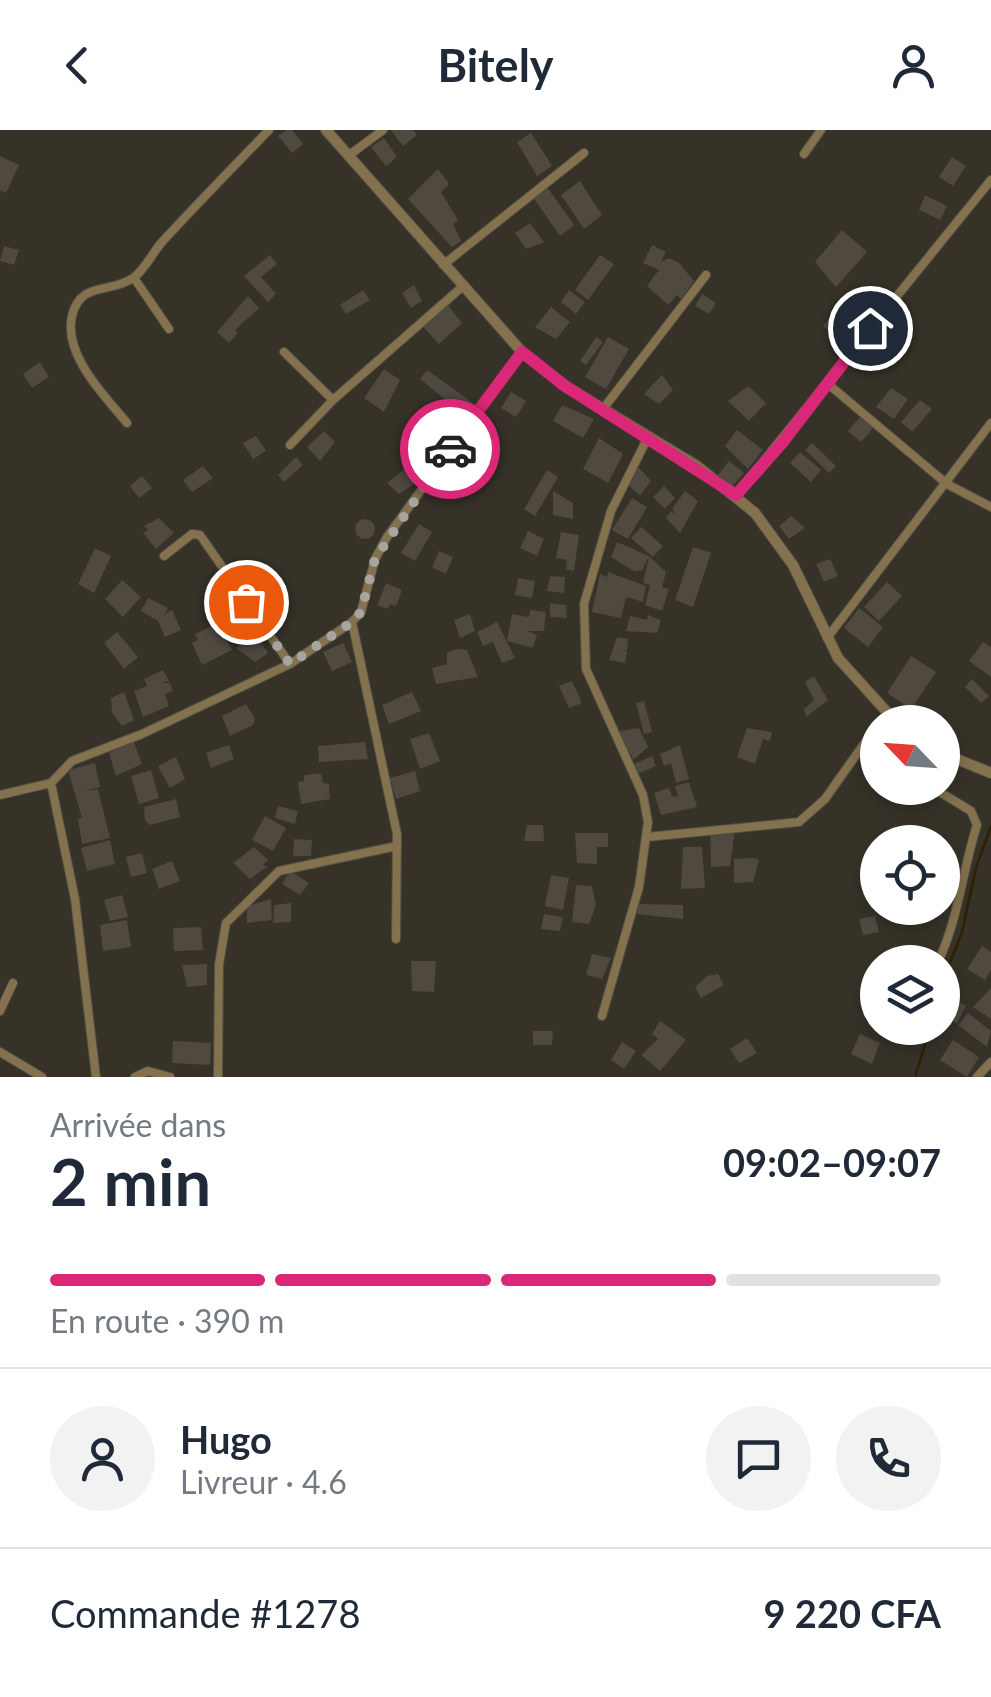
<!DOCTYPE html>
<html lang="fr">
<meta charset="utf-8">
<style>
body{margin:0;font-family:Lato,sans-serif;background:#f2f2f3;color:#1f2937;height:100vh;display:flex;flex-direction:column;font-size:38px;white-space:nowrap}
*{box-sizing:border-box;margin:0}
p{font-size:32px;color:#747a83}
.icon{flex:none;width:55px;height:55px;fill:none;stroke:currentColor;stroke-width:2;stroke-linecap:round;stroke-linejoin:round}
.map{position:relative;height:947px;overflow:hidden}
.drawer{display:flex;flex-direction:column;background:#fff;flex:1}
.drawer>*{flex:none}
.needle{width:65px;rotate:295deg}
.buttons{position:absolute;left:860px;top:575px;display:grid;gap:20px}
.buttons a{display:grid;place-items:center;width:100px;height:100px;border-radius:50%;background:#fff;box-shadow:0 5px 15px #0003;font-size:50px}
.pin{position:absolute;display:grid;place-items:center;width:85px;height:85px;color:#fff;margin:-42px;border:5px solid #fff;border-radius:50%;box-shadow:0 2px 10px #0007}
.courier{position:absolute;display:grid;place-items:center;width:100px;height:100px;margin:-50px;border:8px solid #db2777;border-radius:50%;background:#fff;color:#222;box-shadow:0 2px 12px #0007}
.overview em{font-style:normal;font-weight:700}
.overview div{display:flex;flex-direction:column-reverse}
.overview{display:flex;align-items:center;justify-content:space-between;height:170px;padding:0 50px}
h1{font-size:65px;font-weight:700;line-height:75px}
.bar{display:grid;grid-template-columns:repeat(4,1fr);gap:15px 10px;align-content:center;height:120px;padding:0 50px}
.bar i{height:12px;border-radius:8px;background:#e0e1e3}
.bar .on{background:#db2777}
.bar p{grid-column:span 4}
.line{display:flex;align-items:center;gap:25px;padding:0 50px;border-top:2px solid #e0e1e3}
.line div{flex:1}
.round{display:grid;place-items:center;flex:none;width:105px;height:105px;border-radius:52px;background:#f2f2f3}
header{display:flex;justify-content:space-between;align-items:center;height:130px;padding:0 50px;background:#fff;font-size:45px;font-weight:700}
.map>svg:first-child{display:block}
</style>
<header><svg class="icon" aria-label="back" viewBox="0 0 24 24"><path d="M15 5l-7 7 7 7"/></svg>Bitely<svg class="icon" aria-label="person" viewBox="0 0 24 24"><circle cx="12" cy="8" r="4"/><path d="M4 21q1-7 8-7t8 7"/></svg></header>
<div class="map">
<svg width="991" height="947" viewBox="0 0 991 947">
<rect width="100%" height="100%" fill="#363228"/>
<g fill="none" stroke-linecap="round" stroke-linejoin="round">
<path stroke="#2f2000" stroke-width="2.5" d="M942 853 962 802 976 738 991 696
M915 947 930 898"/>
</g>
<path fill="#4f4940" d="M286 0H292L303 14 292 23 278 6Z
M391 0H413L417 5 403 16Z
M531 3 552 36 537 46 517 12Z
M384 8 397 27 386 36 371 17Z
M0 26 19 35 6 63 0 60Z
M952 27 966 36 953 56 939 47Z
M438 39 449 54 441 62 458 90 453 94 461 111 452 117 408 69Z
M580 51 602 85 584 99 561 65Z
M547 57 574 95 560 106 533 67Z
M925 65 947 76 940 90 919 80Z
M530 93 544 112 526 119 515 103Z
M842 100 867 122 836 157 815 132Z
M652 115 666 122 661 132 669 128 679 133 694 151 681 169 677 165 668 175 647 156 659 140 643 133Z
M4 116 19 120 14 135 0 131Z
M270 125 277 134 261 147 276 164 268 172 244 146Z
M600 125 614 134 588 170 575 160Z
M414 155 422 171 411 178 402 163Z
M363 160 370 170 346 184 340 175Z
M569 160 585 172 576 184 561 172Z
M702 164 716 173 709 184 695 176Z
M248 166 259 178 235 200 238 203 229 213 217 202Z
M446 173 462 193 439 214 422 196Z
M839 176 859 191 843 211 823 196Z
M551 177 570 192 556 209 535 197Z
M596 207 603 212 586 235 580 231Z
M608 207 629 219 606 259 585 247Z
M40 232 49 247 32 258 23 244Z
M384 239 400 250 384 282 364 268Z
M427 240 476 275 466 286 420 249Z
M662 245 673 260 659 274 644 264Z
M748 256 766 273 749 291 728 271Z
M891 258 908 269 894 289 876 277Z
M511 262 526 271 516 287 501 278Z
M920 270 932 279 912 302 901 292Z
M562 275 594 289 583 308 553 291Z
M862 285 875 296 861 312 848 301Z
M737 300 763 320 748 339 725 316Z
M324 301 335 312 320 331 307 317Z
M256 306 266 321 253 329 243 313Z
M599 308 623 324 608 353 583 339Z
M812 313 836 336 829 343 805 320Z
M422 316 435 325 422 343 409 333Z
M800 322 821 340 811 352 790 333Z
M296 327 303 335 284 352 278 345Z
M729 331 744 343 731 358 717 346Z
M203 336 213 348 192 362 183 350Z
M637 336 651 351 640 366 628 355Z
M407 337 420 350 399 364 387 353Z
M547 340 558 347 535 386 524 379Z
M142 346 152 358 139 368 130 356Z
M664 356 675 368 665 379 653 367Z
M553 361 573 373V389L553 385Z
M685 361 698 371 680 403 666 388 671 381 676 385 672 379Z
M632 368 647 377 628 409 612 400Z
M791 386 805 398 789 409 779 396Z
M159 388 174 403 156 419 143 403 148 400 144 396Z
M355 399a10 10 0 1 1 20 0a10 10 0 1 1-20 0Z
M419 394 432 402 415 431 401 423Z
M641 397 663 416 653 427 631 408Z
M528 401 544 409 537 426 520 418Z
M561 402 579 405 574 441 566 439 567 430 556 428Z
M617 412 649 426 642 440 634 441 611 427Z
M693 417 711 423 693 477 675 470Z
M95 418 111 426 94 463 78 454Z
M439 421 453 427 446 444 432 437Z
M649 426 666 442 662 457 669 459 662 481 645 475 650 455 643 453Z
M830 429 838 446 824 452 816 434Z
M608 442 646 456 643 472 626 467 621 488 592 482 600 444 607 447Z
M550 446 565 447 564 463 547 461Z
M518 448 535 451 532 468 515 465Z
M122 450 141 467 123 487 105 469Z
M887 452 902 466 879 491 864 477Z
M386 453 402 460 396 476 390 474 388 479 377 475Z
M148 468 168 478 165 484 172 480 181 500 165 507 158 491 141 481Z
M550 473 566 475 567 488 550 487Z
M859 478 883 497 868 517 844 498Z
M530 480 546 482 544 501H528L537 505 533 518 507 511 512 484 529 487Z
M470 484 475 501 460 508 454 490Z
M648 485 661 490 657 503 626 501 630 486 647 490Z
M497 492 515 528 502 533 493 512 483 516 477 502Z
M218 493 232 520 202 535 192 513 198 510 195 504Z
M117 502 138 527 124 539 104 513Z
M254 503 268 523 255 532 236 518Z
M617 507 628 509 627 520H621L627 521 625 533 609 530Z
M983 512 991 517V547L969 531Z
M343 513 352 532 332 541 323 522Z
M456 519 467 520 478 547 436 554 432 538 447 534V523Z
M911 526 936 542 911 579 887 563Z
M163 540 169 551 161 553H170L173 561 165 564 169 576 143 587 134 561 147 556 144 549Z
M814 546 828 570 806 587 804 579 814 570 805 552Z
M972 549 989 566 981 573 965 557Z
M572 551 582 573 569 578 559 556Z
M124 562 134 590 122 596 112 583 111 568Z
M412 562 421 581 389 594 382 575Z
M644 571 652 602 644 604 636 573Z
M246 574 255 589 253 595 230 606 222 586Z
M639 598 648 617 633 630 631 624 624 626 620 601Z
M747 598 772 602 770 611 763 609 755 634 737 627Z
M429 603 440 631 420 639 410 609Z
M133 610 142 634 116 646 109 623Z
M365 612 368 629 319 632 318 616Z
M229 615 234 629 211 638 206 623Z
M680 615 689 649 676 653 671 633 664 636 660 624Z
M652 626 656 636 635 645 632 635Z
M176 627 185 649 170 658 158 636Z
M95 633 100 657 85 661 98 659 110 708 82 714 78 689 82 688 68 640Z
M151 640 159 668 139 674 131 646Z
M415 641 420 661 396 669 390 648Z
M321 643 323 653 329 654 330 669 301 674 298 652 304 651V645Z
M689 652 697 677 661 685 654 663 669 658 673 667 678 666 675 656Z
M176 669 180 687 150 695 145 690 144 677Z
M278 676 298 681 295 694 275 688Z
M265 686 286 698 273 721 252 710Z
M527 695H543L544 711H524Z
M710 696 735 699 730 736 711 737Z
M575 703H608V717H597V734L577 733Z
M294 709 312 710 311 726H293Z
M110 710 115 734 87 741 81 718Z
M254 717 268 730 263 735 267 737 250 749 233 733Z
M683 717H702L705 758 681 759Z
M142 723 147 743 131 747 126 727Z
M754 728 759 730 753 752 734 753V729Z
M172 731 180 751 159 759 152 739Z
M290 741 309 753 300 765 282 754Z
M551 745 569 748 563 780 545 776Z
M576 755 592 756 596 775 589 794 572 792Z
M122 765 128 787 110 791 104 770Z
M271 769 272 790 247 793V776Z
M291 773V792L273 793 274 775Z
M639 774 683 775V789L637 784Z
M544 784 563 787 560 801 541 799Z
M875 786 879 802 863 805 859 789Z
M127 790 131 817 103 821 100 795Z
M201 797 203 820 174 821 173 798Z
M982 816 991 822V840L985 850 967 839Z
M592 824 611 828 602 849 586 845Z
M411 831H436L434 862 412 861Z
M207 834V855L187 857 182 835Z
M718 844 724 855 701 868 695 857 707 846Z
M991 858V889L973 877Z
M953 869 966 876 957 893 944 886Z
M968 883 991 901 987 917 958 895Z
M660 891 686 910 660 941 641 925 658 909 652 904Z
M533 901H553L552 915H533Z
M860 904 880 913 872 934 851 924Z
M747 908 757 923 739 933 730 919Z
M953 910 979 927 967 947 940 930Z
M173 911 211 913 210 935 172 933Z
M622 912 636 921 624 939 611 930Z"/>
<g fill="none" stroke-linecap="round" stroke-linejoin="round">
<g stroke="#524e45" stroke-width="10">
<path id="minor" d="M804 24 821 0
M348 26 383 0
M443 135 584 23
M134 148 169 199
M284 222 333 270
M828 254 947 354 991 377
M603 279 706 145
M127 293C105 266 63 225 72 186 80 151 110 164 133 148 144 141 153 122 162 112 197 74 233 37 269 0
M290 315 333 270 462 157
M736 365 991 50
M164 426 192 404 200 405 290 534
M352 492 397 704 396 809
M827 508 991 293
M863 616 878 625
M51 653 75 769 96 947
M933 658 971 681 977 695C962 742 959 787 938 832
M0 665 51 653 72 631 142 604 290 534 352 492 361 482 375 429 387 407 522 222
M647 707 799 692 825 669 878 594
M0 881 13 853
M602 886 639 757 648 692 643 665 586 539 584 474 611 381 648 307
M0 922 42 947
M135 947 148 941 170 947
M218 947 219 834 226 793 279 741 397 716
M977 947 991 932"/>
</g>
<g stroke="#524e45" stroke-width="12">
<path id="tertiary" d="M326 0 522 222 565 256 697 336 755 383 793 435 838 528 896 592
M942 623 991 643"/>
</g>
<use href="#minor" stroke="#84714d" stroke-width="8"/>
<use href="#tertiary" stroke="#84714d" stroke-width="10"/>
</g>
<g fill="none" stroke-linecap="round" stroke-linejoin="round">
<path stroke="#a8a49e" stroke-width="10" stroke-dasharray="0 18" d="M246 472 290 534 352 492 361 482 375 429 450 319"/>
<path stroke="#db2777" stroke-width="12" d="M450 319 522 222 565 256 736 365 782 313 870 198"/>
</g>
</svg>
<div class="buttons">
<a><svg class="needle" viewBox="-14 -14 28 28"><path d="M0-13l5 13h-10z" fill="#e53935"/><path d="M0 13l5-13h-10z" fill="#747a83"/></svg></a>
<a><svg class="icon" aria-label="locate" viewBox="0 0 24 24"><circle cx="12" cy="12" r="6"/><path d="M12 2v4M12 18v4M2 12h4M18 12h4"/></svg></a>
<a><svg class="icon" aria-label="layers" viewBox="0 0 24 24"><path d="M12 4l9 5-9 5-9-5zM3 14l9 5 9-5"/></svg></a>
</div>
<div class="pin" style="left:246px;top:472px;background:#ea580c"><svg class="icon" aria-label="bag" viewBox="0 0 24 24"><path d="M5 8h14l-1 12H6zM9 8a3 3 0 0 1 6 0"/></svg></div>
<div class="pin" style="left:870px;top:198px;background:#1f2937"><svg class="icon" aria-label="home" viewBox="0 0 24 24"><path d="M3 11l9-7 9 7M6 9v11h12V9"/></svg></div>
<div class="courier" style="left:450px;top:319px"><svg class="icon" aria-label="car" viewBox="0 0 24 24"><path d="M5 17H2v-5l4-1 3-4h7l3 4 3 1v5h-3M9 17h6M6 11h13"/><circle cx="7" cy="17" r="2"/><circle cx="17" cy="17" r="2"/></svg></div>
</div>
<section class="drawer">
<div class="overview"><div><h1>2 min</h1><p>Arrivée dans</p></div><em>09:02–09:07</em></div>
<div class="bar"><i class="on"></i><i class="on"></i><i class="on"></i><i></i><p>En route · 390 m</p></div>
<div class="line" style="height:180px"><a class="round"><svg class="icon" aria-label="person" viewBox="0 0 24 24"><circle cx="12" cy="8" r="4"/><path d="M4 21q1-7 8-7t8 7"/></svg></a><div><b>Hugo</b><p>Livreur · 4.6</p></div><a class="round"><svg class="icon" aria-label="chat" viewBox="0 0 24 24"><path d="M4 5h16v11H9l-5 4z"/></svg></a><a class="round"><svg class="icon" aria-label="phone" viewBox="0 0 24 24"><path d="M5 4h4l2 5-3 2q2 4 5 5l2-3 5 2v4C11 20 4 13 5 4z"/></svg></a></div>
<div class="line" style="height:130px"><div>Commande #1278</div><b>9 220 CFA</b></div>
</section>
